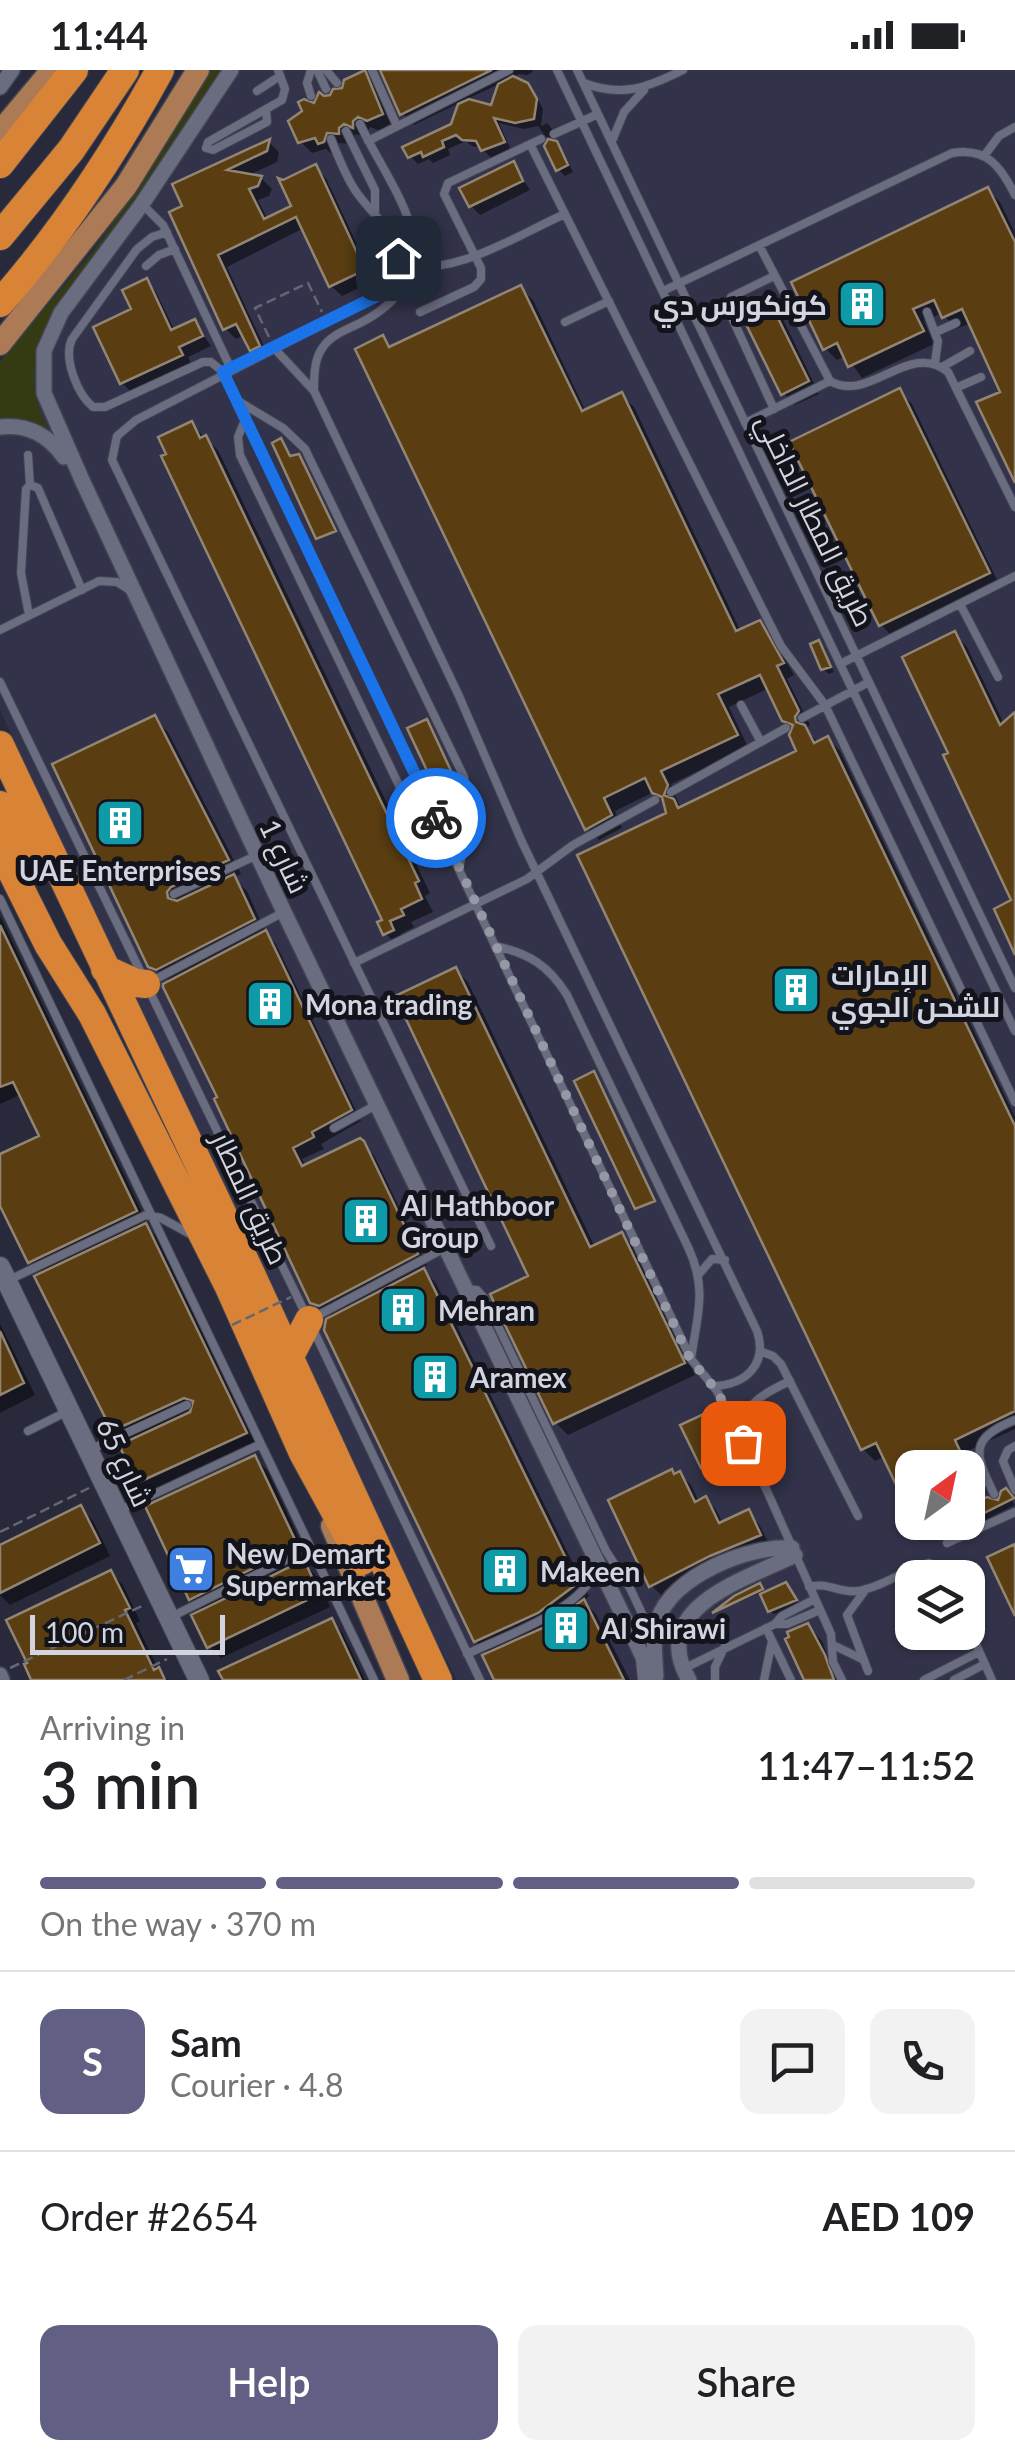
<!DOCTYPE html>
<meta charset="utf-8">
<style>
body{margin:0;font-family:Lato,Cairo,sans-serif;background:#f2f2f2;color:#202124;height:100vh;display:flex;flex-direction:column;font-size:38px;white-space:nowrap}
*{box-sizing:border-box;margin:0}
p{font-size:32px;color:#757577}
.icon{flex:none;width:55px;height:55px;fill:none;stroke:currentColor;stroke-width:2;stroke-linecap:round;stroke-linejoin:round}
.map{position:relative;height:1610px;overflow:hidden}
.details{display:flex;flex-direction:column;background:#fff;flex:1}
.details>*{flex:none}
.needle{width:65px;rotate:33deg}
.tools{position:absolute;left:895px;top:1380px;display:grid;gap:20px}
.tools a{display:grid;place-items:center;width:90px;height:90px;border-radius:20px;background:#fff;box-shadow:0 2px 8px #0004;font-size:50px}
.scale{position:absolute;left:30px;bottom:25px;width:195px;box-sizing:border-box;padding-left:10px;border:5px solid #d2d4df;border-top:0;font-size:28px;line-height:35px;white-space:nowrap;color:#d2d4df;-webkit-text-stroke:8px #12131b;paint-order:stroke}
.pin{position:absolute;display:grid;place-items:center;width:85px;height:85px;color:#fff;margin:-42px;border-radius:20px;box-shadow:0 5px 15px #0006}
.courier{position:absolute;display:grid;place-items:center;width:100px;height:100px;margin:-50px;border:8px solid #1a73e8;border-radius:50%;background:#fff;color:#222;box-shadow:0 2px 12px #0007}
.summary em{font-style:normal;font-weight:600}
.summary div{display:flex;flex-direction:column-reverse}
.summary{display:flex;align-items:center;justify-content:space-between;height:170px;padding:0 40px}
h1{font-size:65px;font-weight:600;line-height:75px}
.bar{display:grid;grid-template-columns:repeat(4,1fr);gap:15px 10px;align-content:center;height:120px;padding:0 40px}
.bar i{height:12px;border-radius:8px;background:#e0e0e0}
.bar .current{background:#616084}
.bar p{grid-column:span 4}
.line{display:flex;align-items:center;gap:25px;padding:0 40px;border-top:2px solid #e0e0e0}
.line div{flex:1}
.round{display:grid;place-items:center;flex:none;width:105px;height:105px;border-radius:20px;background:#f2f2f2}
.button{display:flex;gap:20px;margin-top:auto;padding:20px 40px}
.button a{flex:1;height:115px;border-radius:20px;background:#616084;color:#fff;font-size:40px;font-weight:600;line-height:115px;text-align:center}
.button a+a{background:#f2f2f2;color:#202124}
.status{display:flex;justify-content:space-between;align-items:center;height:70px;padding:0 50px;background:#fff;direction:ltr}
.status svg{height:28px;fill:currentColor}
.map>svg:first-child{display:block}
</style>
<div class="status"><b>11:44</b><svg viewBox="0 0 49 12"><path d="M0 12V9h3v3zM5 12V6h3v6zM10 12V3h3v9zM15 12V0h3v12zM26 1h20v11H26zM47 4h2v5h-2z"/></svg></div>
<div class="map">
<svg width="1015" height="1610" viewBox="0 0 1015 1610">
<rect width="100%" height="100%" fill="#282a3b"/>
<path fill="#32334a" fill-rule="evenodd" d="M211 0H1015V1610H457L377 1456 0 640V292L93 181 147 104ZM912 1398H968V1452H912ZM912 1508H968V1562H912Z"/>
<path fill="#343b12" d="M211 0H225L178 75 44 261C29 296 31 329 49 361L26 349H0V292L93 181 147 104Z"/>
<path fill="#0007" fill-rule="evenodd" d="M381 0H532L533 2 527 5 519 4 510 8 526 16 535 24 543 39 541 56 547 53 552 59 555 64 550 72 564 83 573 102 565 106 558 99 547 76 552 68 546 67 538 56 524 59 499 53 511 80 491 88 482 78 472 76 466 71 448 79 450 85 433 93 429 89 418 94 410 86 453 55 461 32 414 55 402 43ZM501 13 493 38 465 30Z
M364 3 375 14 393 55 380 61 370 57 364 67 356 64 350 69V74L339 73 332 84 326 79 312 83 300 71 315 36 345 20Z
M269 72 279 82 277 92 247 106 261 108 272 119 269 126 258 130 268 150 294 137 315 97 326 108 374 211 342 226 331 216 304 158 227 197 269 287 262 290 252 280 244 265 236 269 225 258 175 115Z
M513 94 530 120 480 145 471 136Z
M988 120 1000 132 1015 163V407L1003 323 971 253 956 259 942 243 924 251 934 274 862 308 846 286 837 290 825 278Z
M146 211 156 222 175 261 194 252 211 276 188 287 192 295 132 323 122 313 134 240Z
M521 218 533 230 586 342 621 325 634 337 741 562 759 553 771 565 794 605 787 609 810 655 806 659 819 674 828 669 840 681 1015 1047V1359L965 1382 981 1417 968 1423V1398H912V1442L885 1386 875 1391 863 1379 666 733 654 722 615 741 622 758 599 770 587 758 383 268 392 278ZM769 618 785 650 794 659 799 683 681 739 671 714 748 677 729 637Z
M768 233 781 245 819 324 795 335 783 323Z
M899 321 912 334 1000 516 893 567 881 555Z
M191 354 218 380 430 823 425 826 433 842 411 852 414 857 401 864 405 872 397 875 385 863V851Z
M955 564 967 577 1004 654 1015 645V879V831L952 684Z
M819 573 824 578 834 602 829 604 823 599Z
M154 648 168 662 241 804 233 807 247 821 266 863 276 874 361 1051 321 1074 324 1079 302 1089 306 1097 362 1073 374 1085 427 1195 421 1198 436 1213 589 1526 583 1531 596 1544 630 1610H497L490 1585 476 1571 326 1259 335 1247 324 1243 312 1231 171 912 150 895Z
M0 846 147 1153 144 1155 158 1168 258 1375 152 1424 139 1412 128 1373 114 1360 44 1205 29 1190 0 1130V1087L42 1067 22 1024 0 1034Z
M456 900 468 912 595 1177 622 1165 634 1177 695 1305 568 1365 556 1353 532 1207Z
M0 1254 35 1325 0 1343Z
M705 1346 714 1355 734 1396 712 1406 703 1397Z
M254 1388 267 1400 308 1488 302 1491 315 1505 330 1537 221 1588 209 1576 204 1542 191 1528Z
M680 1404 691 1415 699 1432 706 1429 717 1441 723 1454 748 1442 759 1454 770 1476 663 1527 652 1516 611 1431Z
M1006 1421 1015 1435 979 1453 974 1447 1000 1433Z
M81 1438 93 1451 110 1486 10 1535 0 1525V1478Z
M917 1452H932L936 1463 930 1466Z
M111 1503 123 1515 140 1551 136 1553 159 1601 168 1610H34Z
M760 1516 765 1524 789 1518 798 1533 783 1542 773 1544 762 1522 715 1542Z
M331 1551 342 1562 365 1610H226Z
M810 1558 822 1571 837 1610H807Z"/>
<path fill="#5a3e11" stroke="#928573" stroke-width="2.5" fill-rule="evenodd" d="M365 0 383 44 367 51 358 47 353 51V58L344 54 339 58V64L327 63 324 72 318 74 315 68 298 73 288 51 302 41 298 32 304 29 314 33 319 22 324 26 330 25 333 19 342 18 344 10Z
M380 0H492L400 45Z
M513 6 528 13 537 29 534 49 515 53 494 48 505 72 481 81 476 71 462 70 456 65 442 71 444 77 423 87 421 82 408 88 402 77 451 54 458 34 469 29 491 35 498 14Z
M270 69 267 81 227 100 262 106 258 116 249 119 264 149 291 136 278 108 283 110 316 94 365 200 329 217 296 147 218 185 260 276 250 281 236 254 223 260 169 142 182 136 172 114Z
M548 69 557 71 568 95 556 101 544 76Z
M514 91 523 111 469 137 459 118Z
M988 117 1015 172V413L976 332 1000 322 962 239 942 248 934 230 913 239 924 261 848 297 837 273 823 280 791 212Z
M147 208 171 260 195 249 203 266 179 277 183 285 120 314 93 257 131 239 122 220Z
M521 215 582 341 622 322 736 561 760 550 784 593 777 596 799 641 795 647 796 652 805 655 814 673 828 666 1015 1056V1341L955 1370 968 1398H912V1448L876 1373 861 1380 577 785 666 743 662 727 652 723 645 708 604 728 612 745 585 760 355 279 383 265 389 277ZM760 605 782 651 793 655 789 665 796 681 678 738 674 729 664 725 668 715 661 701 738 665 718 624Z
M769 230 809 311 781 325 741 244Z
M900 318 990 503 879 556 789 372Z
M192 351 200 368 206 365 419 811 415 813 422 829 401 839 404 845 390 851 394 860 383 865 377 852 382 850 161 386 166 384 158 367Z
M281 368 290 386 299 384 336 461 316 469 272 373Z
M955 561 1000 655 1015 642V885L994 839 1011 830 943 685 948 683 902 587Z
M819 570 831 597 821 600 810 574Z
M155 645 229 790 171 817 167 822 168 828 177 831 234 804 255 849 156 900 148 897 52 694Z
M427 649 458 716 459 721 450 725 460 745 459 753 453 756 407 658Z
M0 855 137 1141 28 1193 0 1136V1084L39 1066 13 1012 0 1017Z
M266 860 352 1040 312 1062 314 1067 293 1078 302 1096 360 1068 364 1071 418 1184 319 1236 310 1233 214 1029 217 1027 163 917V914Z
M456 897 590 1177 622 1162 685 1293 553 1354 490 1224 528 1206 395 926Z
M594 1001 655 1131 635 1139 574 1011Z
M146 1153 247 1363 137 1413 119 1375 190 1342 193 1331 184 1328 112 1361 34 1206Z
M424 1198 578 1513 538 1543 474 1572 324 1260 326 1249Z
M0 1261 24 1313 0 1325Z
M706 1343 727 1386 701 1398 680 1355Z
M255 1385 298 1476 189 1530 145 1436Z
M672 1399 674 1404 680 1401 695 1432 706 1426 719 1453 749 1439 761 1465 710 1486 649 1517 608 1430Z
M1006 1418 1014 1428 972 1449 968 1438 987 1427 998 1430 1001 1421Z
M81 1435 100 1473 0 1523V1475Z
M1015 1474V1546L987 1487Z
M304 1490 320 1524 207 1578 191 1545Z
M111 1500 130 1538 125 1540 154 1600 159 1597 165 1610H31L24 1594 27 1593 6 1550Z
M786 1512 797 1530 768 1542 760 1524Z
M760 1513 763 1519 712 1543 734 1526Z
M584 1529 624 1610H494L482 1585 545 1557Z
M332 1548 361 1610H223L218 1601Z
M808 1553 825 1585 834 1610H804L785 1569 789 1567 787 1562Z"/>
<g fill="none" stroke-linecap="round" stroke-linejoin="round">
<g stroke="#434452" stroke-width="10">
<path id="lane" d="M317 0 326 19
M326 0 337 13
M372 0 397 56
M557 0 1015 961
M577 0 1015 918
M584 13C622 28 649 17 683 0
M257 21 280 6
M311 26 307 13 311 0
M266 40 267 52 213 80 206 78 208 72 282 30 285 19 278 0
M346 61 375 120V142
M554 64 598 44
M331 69C338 86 345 105 355 120 377 154 431 184 375 227L136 350 117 366 112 390 491 1176
M368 71 509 0
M612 71 624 42 644 20
M530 74 781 576 825 635 1015 1032
M984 86 999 66 1015 57
M142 134 163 155 231 299
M167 162 152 167 137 179 72 269C63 288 77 324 93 337H105L203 292H211L223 302 691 1289 717 1321 767 1421 831 1564 833 1592 842 1610
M759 175 830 311C870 334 908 270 948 302L1015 437
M397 195C456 207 513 167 565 144
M146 196 159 185 175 179
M663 221 952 83C987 77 1001 97 1015 125
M420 242 474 217 481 209V198L444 124 448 113 541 69
M927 242 938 271 935 293
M565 252 609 231
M936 262 956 253
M274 278 314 321 459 626 522 772 757 1261C768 1294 746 1315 713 1316
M942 297 970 281
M958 317 981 307
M314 321C314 306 314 289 323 277 332 264 349 259 362 252 395 235 421 205 413 166 406 130 376 89 360 54
M238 331 283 358 305 379 464 707 468 732 465 772 459 798
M774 339 727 237 731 227 774 206
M245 350 238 367 240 385 420 759 432 774 450 779
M745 353 830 311
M28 385 30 415
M960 534 998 607
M29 545 21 503 26 419 30 415 38 418 82 520
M0 560 99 511 117 512 131 521
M842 593 1015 506
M0 612 143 907
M741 635 761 672
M802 648 869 612
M671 722 786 658
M174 824 257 785
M0 829 374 1610
M495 876C529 883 549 896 567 925L688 1177C708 1220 697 1245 691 1289
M354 893 527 809 573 775 655 730
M150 912 284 842
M149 920 306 1245
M334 1058 376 1035
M699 1204 712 1189 725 1190
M11 1209 146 1145 161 1148 192 1165
M464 1219 477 1220 485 1229 606 1481 630 1518 652 1565
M313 1248 445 1178
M312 1257 480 1610
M762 1282 773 1286 781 1294 858 1446
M28 1361 66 1342
M738 1363C745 1333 764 1323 790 1311
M1015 1376 1008 1380 1003 1391 1015 1420
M92 1379 187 1335
M968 1420 987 1410
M994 1424C975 1384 968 1369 1015 1350
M120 1440 261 1374
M947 1473 1015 1442
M809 1517C827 1511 840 1524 858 1521 883 1517 905 1499 929 1493L940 1498 946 1508
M866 1519 847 1545 868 1601
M171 1547 310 1478
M775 1554 782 1546 815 1529
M968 1556 992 1610
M766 1558 791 1610
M833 1575 864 1590
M467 1584C509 1564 579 1542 598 1498
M640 1590 642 1610
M683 1599 775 1554H787L820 1540
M715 1610V1597L725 1576
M764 1610 772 1571
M924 1610 979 1582
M954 1610 985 1594"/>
</g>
<g stroke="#434452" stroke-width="18">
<path id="street" d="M231 0 142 134 61 243 44 281V323L82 410 284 842 654 1610
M0 17 12 0
M0 357C28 354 48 365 64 387
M0 1605 2 1610
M656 1606C655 1588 652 1568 658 1550 671 1506 750 1475 792 1478
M689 1610C647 1537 745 1510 795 1485"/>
</g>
<g stroke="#434452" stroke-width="22">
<path id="secondary" d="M0 1197 199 1610"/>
</g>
<g stroke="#434452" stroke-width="25">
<path id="primary" d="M0 62 52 0
M0 274 126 116 198 0
M332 1456 398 1610"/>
</g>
<g stroke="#434452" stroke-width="30">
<path id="highway" d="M0 94 74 0
M0 166 71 80 125 0
M0 233C62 163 115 82 160 0
M0 675 252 1206 438 1610
M0 735 30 797
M0 778 48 874 92 944 229 1217 303 1383 362 1491
M105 899 136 913 146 914
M289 1288 309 1250"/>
</g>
<path stroke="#646675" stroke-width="2.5" stroke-dasharray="10 5" stroke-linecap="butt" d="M269 267 255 238 308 213 322 242
M0 1462 89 1418
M10 1598 144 1535
M124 1610 167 1589"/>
<use href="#lane" stroke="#6a6c80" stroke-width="8"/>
<use href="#street" stroke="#6a6c80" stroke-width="15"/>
<use href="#secondary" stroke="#6a6c80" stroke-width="20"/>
<use href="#primary" stroke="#ac7a54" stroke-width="22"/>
<use href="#highway" stroke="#d88336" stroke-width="28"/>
<path stroke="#646675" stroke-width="2.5" stroke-dasharray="10 5" stroke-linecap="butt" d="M232 1255 291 1227"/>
</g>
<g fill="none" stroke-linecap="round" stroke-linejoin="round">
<path stroke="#9698a6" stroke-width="10" stroke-dasharray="0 18" d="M436 748 690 1289 717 1321 743 1373"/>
<path stroke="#1a73e8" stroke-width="12" d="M398 188 390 214 375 227 223 302 436 748"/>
</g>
<defs>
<g id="building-square" transform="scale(2.5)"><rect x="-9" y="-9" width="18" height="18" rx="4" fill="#0f9aa8" stroke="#12131b"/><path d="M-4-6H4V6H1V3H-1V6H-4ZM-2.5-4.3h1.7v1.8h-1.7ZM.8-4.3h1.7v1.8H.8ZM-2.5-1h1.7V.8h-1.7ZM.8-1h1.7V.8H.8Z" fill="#fff"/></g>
<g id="supermarket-square" transform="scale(2.5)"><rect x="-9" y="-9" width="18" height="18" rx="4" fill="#3f7fe0" stroke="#12131b"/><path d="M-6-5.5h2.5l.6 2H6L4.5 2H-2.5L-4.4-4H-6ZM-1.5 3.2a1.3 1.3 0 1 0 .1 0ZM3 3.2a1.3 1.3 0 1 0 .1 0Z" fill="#fff"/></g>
</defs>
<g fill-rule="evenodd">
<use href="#building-square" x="862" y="234"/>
<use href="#building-square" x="120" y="753"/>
<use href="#building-square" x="796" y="920"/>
<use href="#building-square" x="270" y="934"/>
<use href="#building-square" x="366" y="1151"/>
<use href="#building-square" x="403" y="1240"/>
<use href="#building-square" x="435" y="1307"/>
<use href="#supermarket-square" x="191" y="1499"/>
<use href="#building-square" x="505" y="1501"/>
<use href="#building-square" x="566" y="1558"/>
</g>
<g text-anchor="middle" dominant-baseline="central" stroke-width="10" stroke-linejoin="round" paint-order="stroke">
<g font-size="28" font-weight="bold" fill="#d2d4df" stroke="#12131b" text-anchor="start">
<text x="827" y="234" text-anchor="end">كونكورس دي</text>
<text x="120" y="800" text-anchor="middle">UAE Enterprises</text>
<text x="831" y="904">الإمارات<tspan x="831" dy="32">للشحن الجوي</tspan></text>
<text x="305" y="934">Mona trading</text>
<text x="401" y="1135">Al Hathboor<tspan x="401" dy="32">Group</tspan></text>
<text x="438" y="1240">Mehran</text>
<text x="470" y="1307">Aramex</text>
<text x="226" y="1483">New Demart<tspan x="226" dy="32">Supermarket</tspan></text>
<text x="540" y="1501">Makeen</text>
<text x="601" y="1558">Al Shirawi</text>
</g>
<g font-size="28" fill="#d2d4df" stroke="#12131b">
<text transform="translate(816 450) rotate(64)">طريق المطار الداخلي</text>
<text transform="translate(285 786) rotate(65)">شارع 1</text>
<text transform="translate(251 1128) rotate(65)">طريق المطار</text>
<text transform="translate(125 1392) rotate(65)">شارع 65</text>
</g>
</g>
</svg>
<div class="tools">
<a><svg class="needle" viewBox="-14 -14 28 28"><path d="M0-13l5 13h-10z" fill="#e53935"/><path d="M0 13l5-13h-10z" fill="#757577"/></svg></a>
<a><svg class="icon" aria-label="layers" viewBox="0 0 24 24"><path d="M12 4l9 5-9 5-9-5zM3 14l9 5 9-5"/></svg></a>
</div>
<div class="scale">100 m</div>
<div class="pin" style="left:743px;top:1373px;background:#ea580c"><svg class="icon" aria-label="bag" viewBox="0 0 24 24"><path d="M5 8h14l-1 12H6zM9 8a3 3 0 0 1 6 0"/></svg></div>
<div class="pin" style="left:398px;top:188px;background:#1f2937"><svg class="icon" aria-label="home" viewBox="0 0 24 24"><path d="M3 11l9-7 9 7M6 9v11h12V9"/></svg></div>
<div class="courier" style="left:436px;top:748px"><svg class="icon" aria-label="bike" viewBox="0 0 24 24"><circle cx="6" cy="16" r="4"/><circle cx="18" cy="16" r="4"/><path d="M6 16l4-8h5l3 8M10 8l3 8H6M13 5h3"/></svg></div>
</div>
<section class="details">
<div class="summary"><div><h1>3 min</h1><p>Arriving in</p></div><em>11:47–11:52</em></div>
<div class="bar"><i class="current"></i><i class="current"></i><i class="current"></i><i></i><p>On the way · 370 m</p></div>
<div class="line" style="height:180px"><b class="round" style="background:#616084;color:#fff">S</b><div><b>Sam</b><p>Courier · 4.8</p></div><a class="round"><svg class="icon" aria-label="chat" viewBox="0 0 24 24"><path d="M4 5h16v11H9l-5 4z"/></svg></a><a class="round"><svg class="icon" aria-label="phone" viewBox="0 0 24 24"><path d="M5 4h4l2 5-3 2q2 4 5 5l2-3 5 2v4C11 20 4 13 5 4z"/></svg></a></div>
<div class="line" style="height:130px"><div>Order #2654</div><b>AED 109</b></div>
<div class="button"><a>Help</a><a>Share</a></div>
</section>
